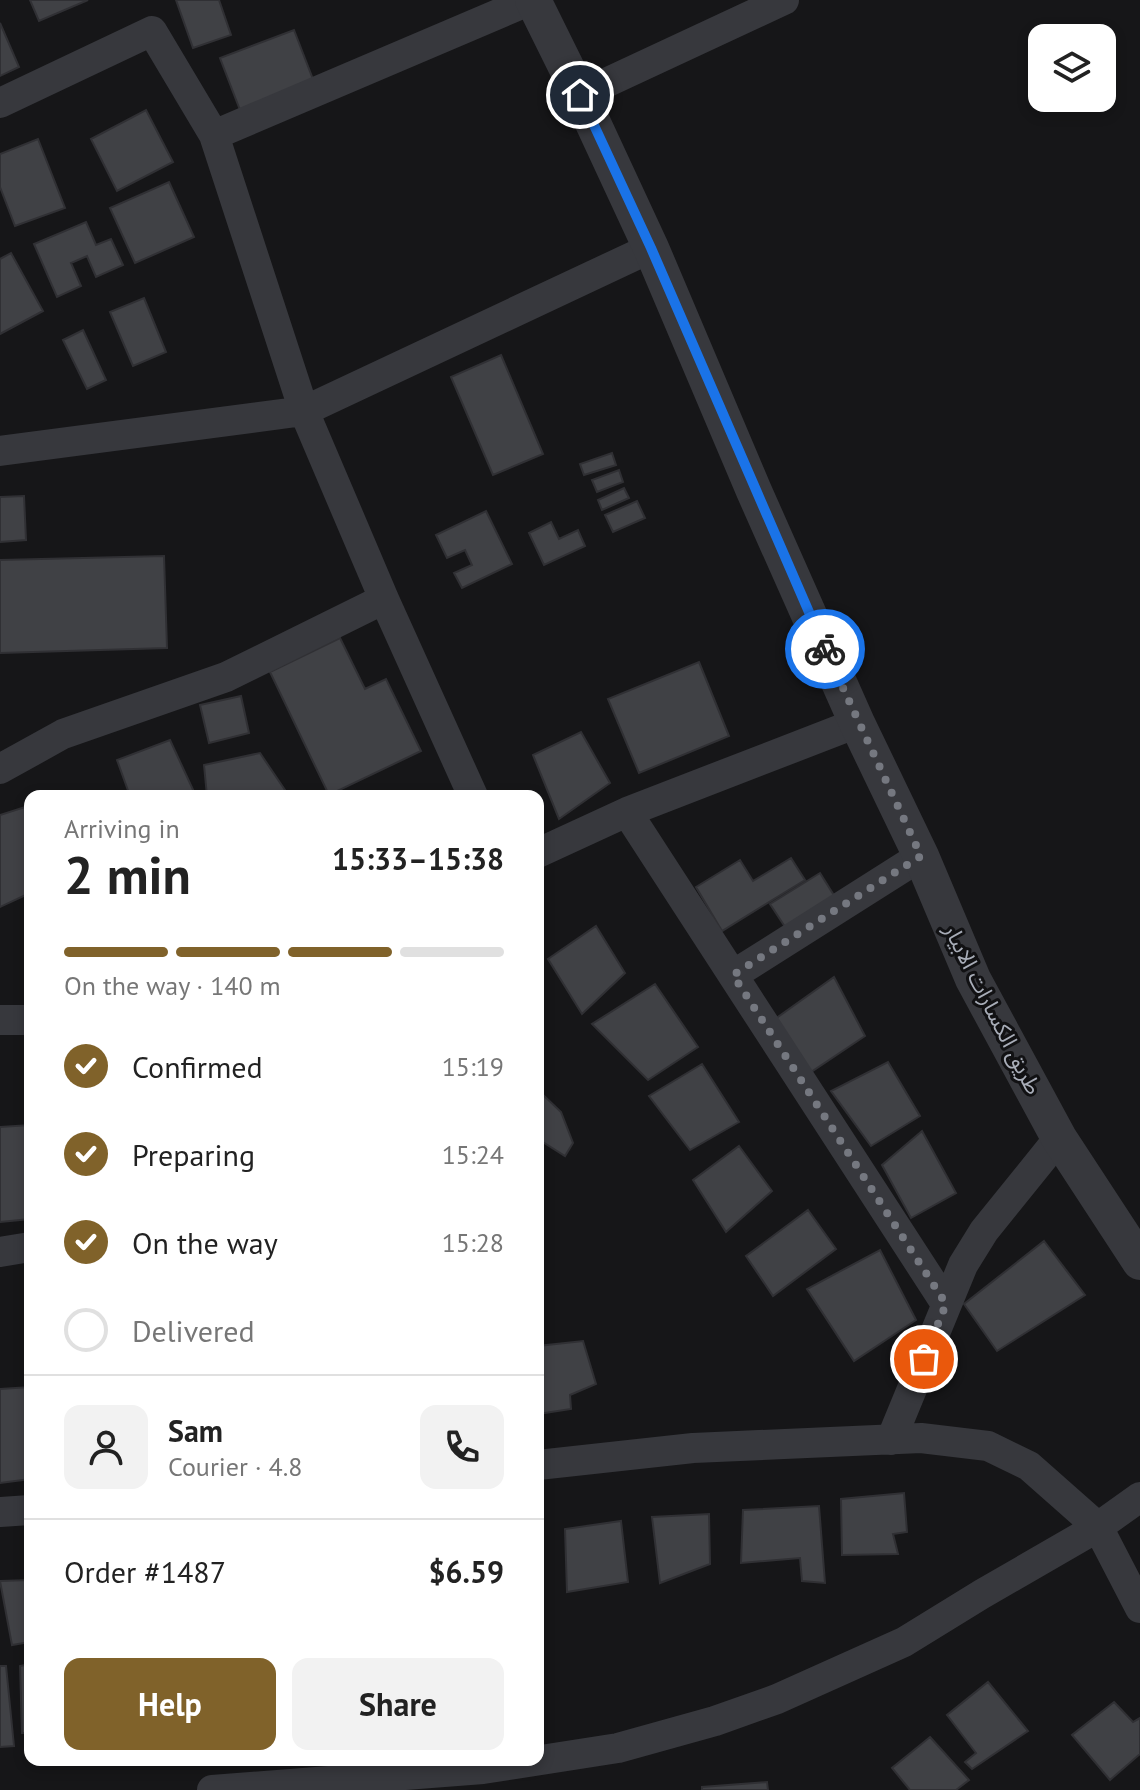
<!DOCTYPE html>
<meta charset="utf-8">
<style>
body{margin:0;font-family:"PT Sans","Noto Sans Arabic",sans-serif;background:#f2f2f2;color:#222;height:100vh;display:flex;flex-direction:column;font-size:30px;white-space:nowrap}
*{box-sizing:border-box;margin:0}
p{font-size:26px;color:#767676}
.icon{flex:none;width:44px;height:44px;fill:none;stroke:currentColor;stroke-width:2;stroke-linecap:round;stroke-linejoin:round}
.map{position:relative;flex:1;overflow:hidden}
.sheet{position:absolute;left:24px;top:790px;width:520px;height:976px;display:flex;flex-direction:column;background:#fff;border-radius:16px;box-shadow:0 4px 12px #0003}
.sheet>*{flex:none}
.buttons{position:absolute;left:1028px;top:24px;display:grid;gap:16px}
.buttons a{display:grid;place-items:center;width:88px;height:88px;border-radius:16px;background:#fff;box-shadow:0 4px 12px #0003;font-size:40px}
.pin{position:absolute;display:grid;place-items:center;width:68px;height:68px;color:#fff;margin:-34px;border:4px solid #fff;border-radius:50%;box-shadow:0 2px 8px #0007}
.courier{position:absolute;display:grid;place-items:center;width:80px;height:80px;margin:-40px;border:6px solid #1a73e8;border-radius:50%;background:#fff;color:#222;box-shadow:0 2px 10px #0007}
.head em{font-style:normal;font-weight:600}
.head div{display:flex;flex-direction:column-reverse}
.head{display:flex;align-items:center;justify-content:space-between;height:136px;padding:0 40px}
h1{font-size:52px;font-weight:600;line-height:60px}
.bar{display:grid;grid-template-columns:repeat(4,1fr);gap:12px 8px;align-content:center;height:96px;padding:0 40px}
.bar i{height:10px;border-radius:6px;background:#e0e0e0}
.bar .active{background:#80622a}
.bar p{grid-column:span 4}
.line{display:flex;align-items:center;gap:20px;padding:0 40px;border-top:2px solid #e0e0e0}
.line div{flex:1}
.round{display:grid;place-items:center;flex:none;width:84px;height:84px;border-radius:16px;background:#f2f2f2}
ol{padding:0 40px;list-style:none}
li{display:flex;align-items:center;gap:24px;height:88px}
li p{margin-inline-start:auto}
li .icon{padding:8px;border-radius:50%;background:#80622a;color:#fff;stroke-width:4}
li:last-child{color:#767676}
li i{width:44px;height:44px;border:4px solid #e0e0e0;border-radius:50%}
.action{display:flex;gap:16px;margin-top:auto;padding:16px 40px}
.action a{flex:1;height:92px;border-radius:16px;background:#80622a;color:#fff;font-size:32px;font-weight:600;line-height:92px;text-align:center}
.action a+a{background:#f2f2f2;color:#222}
.map>svg:first-child{display:block}
</style>
<div class="map">
<svg width="1140" height="1790" viewBox="0 0 1140 1790">
<rect width="100%" height="100%" fill="#161618"/>
<path fill="#404145" stroke="#303034" stroke-width="2" d="M30 0H88L39 21Z
M176 0H219L231 35 193 48Z
M0 23 19 67 0 76Z
M294 30 314 82 240 110 220 58Z
M146 110 173 162 117 191 91 139Z
M38 139 65 208 15 226 0 187V154Z
M169 182 194 237 135 263 110 208Z
M86 222 96 245 111 239 123 265 96 277 87 256 71 263 81 286 57 297 34 244Z
M11 253 43 311 0 334V259Z
M144 298 166 352 133 366 110 312Z
M83 330 106 380 87 389 63 340Z
M501 355 543 454 493 475 451 377Z
M612 453 616 465 584 475 580 464Z
M619 470 623 482 597 492 592 480Z
M624 488 629 498 602 510 598 500Z
M24 496 26 540 0 542V497Z
M637 501 645 518 613 532 605 515Z
M486 511 512 564 462 588 454 573 472 565 465 550 447 558 436 535Z
M551 522 559 539 578 530 585 546 544 565 529 533Z
M164 556 167 648 0 653V560Z
M340 638 365 689 386 679 421 751 329 795 270 672Z
M699 662 729 736 639 773 608 699Z
M241 696 249 733 209 743 200 705Z
M581 732 610 783 559 819 533 755Z
M170 740 195 794 130 796 117 760Z
M260 753 289 796H207L204 765Z
M28 806 30 893 0 907V815Z
M791 858 805 880 722 931 696 887 740 860 753 881Z
M820 873 840 905 791 936 770 904Z
M596 926 625 973 582 1014 548 959Z
M834 977 865 1036 811 1072 775 1019Z
M655 984 698 1047 648 1080 592 1024Z
M888 1062 920 1116 871 1146 831 1091Z
M702 1064 739 1122 690 1150 649 1096Z
M538 1090 561 1112 573 1143 565 1156 538 1139Z
M30 1125V1219L0 1222V1127Z
M922 1131 956 1193 911 1218 882 1165Z
M739 1146 772 1191 726 1232 693 1180Z
M808 1210 836 1249 773 1296 746 1256Z
M1044 1241 1085 1295 997 1351 964 1304Z
M880 1250 916 1320 854 1361 807 1289Z
M583 1341 596 1384 570 1395 571 1409 538 1414V1346Z
M30 1387V1479L0 1483V1389Z
M904 1493 907 1532 893 1534 898 1554 842 1555 841 1499Z
M819 1506 825 1583 802 1581 800 1558 741 1563 743 1510Z
M709 1514 710 1564 660 1583 652 1517Z
M621 1521 628 1582 567 1592 565 1529Z
M30 1580V1642L12 1645 0 1581Z
M30 1664V1733H22L20 1666Z
M0 1666H6L14 1746 0 1747Z
M988 1682 1028 1731 972 1769 965 1762 976 1753 947 1715Z
M1114 1702 1133 1722 1140 1718V1754L1110 1780 1072 1735Z
M930 1737 969 1780 956 1790H910L892 1768Z
M767 1782 768 1790H702V1787Z"/>
<g fill="none" stroke-linecap="round" stroke-linejoin="round">
<path stroke="#37383d" stroke-width="30" d="M580 95 784 0
M0 103 152 31 214 135 304 411 384 599 473 796
M214 135 531 0
M0 451 304 411 651 248
M0 769 63 734 226 677 384 599
M627 812 946 1304
M538 853 627 812 857 723
M733 975 921 856
M0 1020H30
M0 1252 30 1247
M891 1440 963 1265 984 1231 1059 1138
M538 1465 693 1448 921 1438 988 1446 1029 1466 1098 1527 1140 1608
M0 1512 30 1510
M212 1790 483 1769 618 1748 715 1721 777 1699 904 1642 982 1594 1098 1527 1140 1497"/>
<path stroke="#37383d" stroke-width="36" d="M533 0 580 95 651 248 754 491 857 723 921 856 973 979 1059 1138 1140 1262"/>
</g>
<g fill="none" stroke-linecap="round" stroke-linejoin="round">
<path stroke="#757880" stroke-width="8" stroke-dasharray="0 14.4" d="M825 649 921 856 733 975 946 1304 924 1359"/>
<path stroke="#1a73e8" stroke-width="10" d="M580 95 651 248 825 649"/>
</g>
<g text-anchor="middle" dominant-baseline="central" stroke-width="6" stroke-linejoin="round" paint-order="stroke">
<g font-size="22" fill="#a8adb8" stroke="#111113">
<text transform="translate(993 1009) rotate(63)">طريق الكسارات الابيار</text>
</g>
</g>
</svg>
<div class="buttons">
<a><svg class="icon" aria-label="layers" viewBox="0 0 24 24"><path d="M12 4l9 5-9 5-9-5zM3 14l9 5 9-5"/></svg></a>
</div>
<div class="pin" style="left:924px;top:1359px;background:#ea580c"><svg class="icon" aria-label="bag" viewBox="0 0 24 24"><path d="M5 8h14l-1 12H6zM9 8a3 3 0 0 1 6 0"/></svg></div>
<div class="pin" style="left:580px;top:95px;background:#1f2937"><svg class="icon" aria-label="home" viewBox="0 0 24 24"><path d="M3 11l9-7 9 7M6 9v11h12V9"/></svg></div>
<div class="courier" style="left:825px;top:649px"><svg class="icon" aria-label="bike" viewBox="0 0 24 24"><circle cx="6" cy="16" r="4"/><circle cx="18" cy="16" r="4"/><path d="M6 16l4-8h5l3 8M10 8l3 8H6M13 5h3"/></svg></div>
<section class="sheet">
<div class="head"><div><h1>2 min</h1><p>Arriving in</p></div><em>15:33–15:38</em></div>
<div class="bar"><i class="active"></i><i class="active"></i><i class="active"></i><i></i><p>On the way · 140 m</p></div>
<ol>
<li><svg class="icon" aria-label="check" viewBox="0 0 24 24"><path d="M5 12l5 5 9-10"/></svg>Confirmed<p>15:19</p></li>
<li><svg class="icon" aria-label="check" viewBox="0 0 24 24"><path d="M5 12l5 5 9-10"/></svg>Preparing<p>15:24</p></li>
<li><svg class="icon" aria-label="check" viewBox="0 0 24 24"><path d="M5 12l5 5 9-10"/></svg>On the way<p>15:28</p></li>
<li><i></i>Delivered</li>
</ol>
<div class="line" style="height:144px"><a class="round"><svg class="icon" aria-label="person" viewBox="0 0 24 24"><circle cx="12" cy="8" r="4"/><path d="M4 21q1-7 8-7t8 7"/></svg></a><div><b>Sam</b><p>Courier · 4.8</p></div><a class="round"><svg class="icon" aria-label="phone" viewBox="0 0 24 24"><path d="M5 4h4l2 5-3 2q2 4 5 5l2-3 5 2v4C11 20 4 13 5 4z"/></svg></a></div>
<div class="line" style="height:104px"><div>Order #1487</div><b>$6.59</b></div>
<div class="action"><a>Help</a><a>Share</a></div>
</section>
</div>
